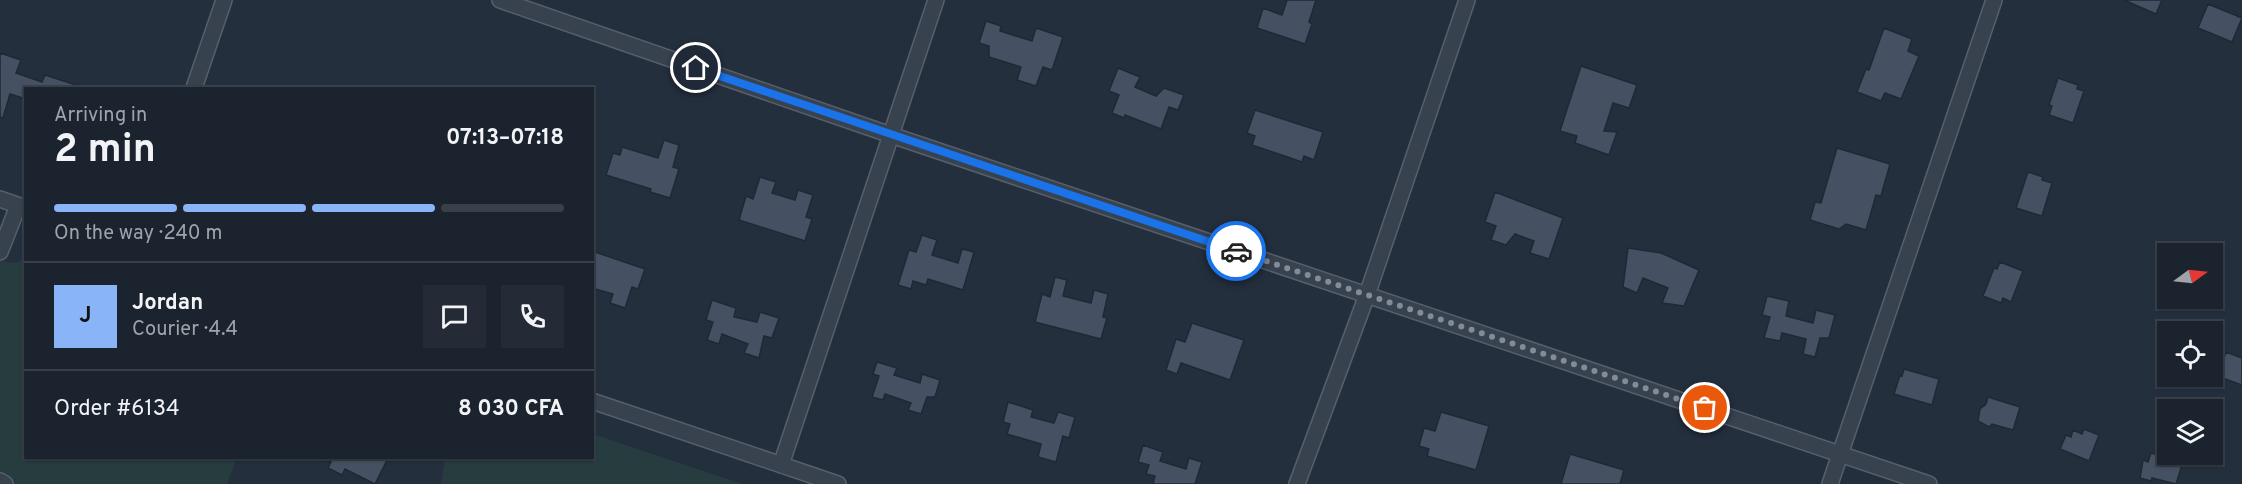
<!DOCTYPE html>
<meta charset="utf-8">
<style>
body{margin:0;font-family:Overpass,sans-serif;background:#242b36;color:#f1f3f6;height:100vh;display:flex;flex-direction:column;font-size:22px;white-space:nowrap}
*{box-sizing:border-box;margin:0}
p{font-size:20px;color:#a0a4aa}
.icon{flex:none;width:33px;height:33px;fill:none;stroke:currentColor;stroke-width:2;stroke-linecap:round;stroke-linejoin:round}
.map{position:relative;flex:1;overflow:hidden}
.drawer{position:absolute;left:24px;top:87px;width:570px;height:372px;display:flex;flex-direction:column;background:#1b232e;border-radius:0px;box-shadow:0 2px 4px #0004,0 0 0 2px #39404a}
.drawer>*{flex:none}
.needle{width:39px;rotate:75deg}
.tools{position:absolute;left:2157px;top:243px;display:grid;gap:12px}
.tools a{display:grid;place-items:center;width:66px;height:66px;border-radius:0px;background:#1b232e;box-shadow:0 2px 4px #0004,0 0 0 2px #39404a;font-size:30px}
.pin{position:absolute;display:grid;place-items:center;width:51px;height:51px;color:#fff;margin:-26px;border:3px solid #fff;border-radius:50%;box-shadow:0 2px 6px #0007}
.courier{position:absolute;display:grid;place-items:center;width:60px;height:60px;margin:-30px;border:4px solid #1a73e8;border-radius:50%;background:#fff;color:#222;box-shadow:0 2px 8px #0007}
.overview em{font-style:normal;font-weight:700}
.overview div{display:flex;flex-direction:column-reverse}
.overview{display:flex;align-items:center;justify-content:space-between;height:102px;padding:0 30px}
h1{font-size:39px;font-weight:700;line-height:45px}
.bar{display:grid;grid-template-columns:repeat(4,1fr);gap:9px 6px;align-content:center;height:72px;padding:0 30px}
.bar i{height:8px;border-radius:4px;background:#39404a}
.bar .selected{background:#8ab4f8}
.bar p{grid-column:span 4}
.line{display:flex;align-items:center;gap:15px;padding:0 30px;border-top:2px solid #39404a}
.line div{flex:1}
.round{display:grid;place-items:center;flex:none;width:63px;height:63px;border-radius:0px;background:#242b36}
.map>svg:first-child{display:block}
</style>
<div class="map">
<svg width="2242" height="484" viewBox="0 0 2242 484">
<rect width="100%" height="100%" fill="#242f3e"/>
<path fill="#263c3f" d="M25 258 26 458H237L227 484H0V261L17 263Z
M593 434 742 484H441L445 458H592Z"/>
<path fill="#455162" stroke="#1f2835" stroke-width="1.5" d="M1287 0H1316L1309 22 1312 24 1305 44 1257 28 1263 8 1282 15Z
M2124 0H2162L2156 14Z
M2208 4 2242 18 2232 42 2198 28Z
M986 21 1001 26 1000 31 1032 41 1036 28 1063 37 1052 70 1043 67 1036 86 1017 80 1021 67 989 57V46L979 43Z
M1884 28 1912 39 1908 51 1919 56 1901 99 1885 93 1881 101 1857 92 1866 69 1869 70Z
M0 53 21 60 16 73 42 82 45 75 79 86V88H26V99L10 94 3 118 0 117Z
M1581 66 1637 85 1629 108 1613 103 1604 131 1617 132 1609 155 1575 143 1577 136 1560 131Z
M1118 68 1140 77 1135 87 1156 96 1164 88 1184 95 1178 110 1169 107 1161 129 1125 115 1124 118 1112 113 1119 95 1109 91Z
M2058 78 2078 85 2077 89 2084 91 2073 123 2049 115 2052 106 2049 105Z
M1255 110 1323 132 1314 160 1304 156 1302 162 1252 145 1255 136 1247 133Z
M664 140 679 145 673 167 679 169 670 198 650 192 651 189 606 175 613 153 620 155 622 147 658 158Z
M1837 148 1890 164 1881 196 1876 195 1866 230 1846 224 1839 229 1810 220 1815 202 1821 203Z
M2028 172 2043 177 2042 180 2052 183 2042 216 2016 208Z
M760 177 776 182 772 193 795 200 798 190 813 195 806 217 812 219 805 241 739 220 746 196 753 199Z
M1495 192 1563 218 1549 259 1530 253 1534 241 1515 234 1506 245 1491 240 1496 226 1485 222Z
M922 235 937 240 932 255 958 263 962 249 974 252 963 290 928 279 926 285 913 281 911 289 898 285 909 250 916 252Z
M1628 248 1661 253 1699 270 1684 306 1662 303 1668 288 1643 278 1637 293 1623 287Z
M592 251 645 269 638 289 632 287 625 308 610 303 613 294 592 288Z
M2000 262 2023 271 2011 302 2003 298 2001 303 1983 296 1994 268 1997 269Z
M1055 277 1067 280 1063 296 1091 303 1094 290 1108 294 1103 317 1107 318 1101 339 1035 322 1042 294 1050 297Z
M1767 296 1789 301 1786 316 1813 323 1816 310 1835 315 1829 338H1820L1815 357 1803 354 1806 339 1782 333 1780 341 1764 338 1770 317 1762 315Z
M712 300 736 308 734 317 757 322 760 312 779 318 772 338 764 336 759 358 744 353 748 344 722 334 719 344 707 340 713 322 706 320Z
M1192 323 1244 340 1230 380 1181 363 1177 374 1166 370 1176 339 1185 342Z
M2226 352 2242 358V385L2217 376Z
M877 362 897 368 894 375 920 383 922 374 940 380 935 397H927L921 414 908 410 911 403 885 394 883 400 872 397 879 376 873 374Z
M1904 369 1939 379 1932 405 1894 394 1900 375 1902 376Z
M1988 397 2020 407 2013 430 1992 424 1989 427 1978 421 1980 409 1986 404Z
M1008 402 1033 410 1031 417 1054 423 1058 412 1075 417 1069 438 1063 436 1056 462 1038 457 1041 444 1007 434 1010 424 1003 422Z
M1441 412 1489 426 1476 470 1427 456 1429 449 1419 446 1424 428 1435 431Z
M2084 429 2099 435 2089 461 2060 449 2066 435 2071 437 2073 430 2082 434Z
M1143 445 1163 452 1160 461 1186 469 1189 458 1202 462 1195 484H1153L1155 476 1146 474 1149 465 1138 462Z
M2151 453 2183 462 2176 484 2152 478 2151 481 2140 478 2143 460 2148 462Z
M1570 454 1624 470 1620 484H1561Z
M321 458H388L375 484 345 469 342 475 328 468 331 462Z"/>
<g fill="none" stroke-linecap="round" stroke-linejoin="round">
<g stroke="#565f6c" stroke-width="18">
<path id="minor" d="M500 0 891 135 1929 484
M194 88 224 0
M0 199 26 208
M0 252 18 206
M592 401 838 484
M781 465 936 0
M0 481 5 484
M1297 484 1367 295 1467 0
M1830 484 1994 0"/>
</g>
<use href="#minor" stroke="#38414e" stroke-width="15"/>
</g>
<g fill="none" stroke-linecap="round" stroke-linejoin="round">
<path stroke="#828b98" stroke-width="6" stroke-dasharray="0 10.8" d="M1236 251 1705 408"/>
<path stroke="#1a73e8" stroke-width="8" d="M696 68 1236 251"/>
</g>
</svg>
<div class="tools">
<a><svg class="needle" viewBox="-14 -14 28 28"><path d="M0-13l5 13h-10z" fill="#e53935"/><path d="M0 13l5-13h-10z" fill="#a0a4aa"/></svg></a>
<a><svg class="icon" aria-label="locate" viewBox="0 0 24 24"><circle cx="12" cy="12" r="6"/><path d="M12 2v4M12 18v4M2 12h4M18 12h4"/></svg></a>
<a><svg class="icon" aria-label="layers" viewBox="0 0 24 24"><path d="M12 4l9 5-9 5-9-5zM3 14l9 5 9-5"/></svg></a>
</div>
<div class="pin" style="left:1705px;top:408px;background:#ea580c"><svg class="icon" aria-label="bag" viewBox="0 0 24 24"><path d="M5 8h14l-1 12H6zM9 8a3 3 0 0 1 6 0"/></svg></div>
<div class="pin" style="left:696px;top:68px;background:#1f2937"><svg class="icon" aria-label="home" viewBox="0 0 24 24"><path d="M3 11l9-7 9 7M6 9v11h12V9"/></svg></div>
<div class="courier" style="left:1236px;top:251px"><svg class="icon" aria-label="car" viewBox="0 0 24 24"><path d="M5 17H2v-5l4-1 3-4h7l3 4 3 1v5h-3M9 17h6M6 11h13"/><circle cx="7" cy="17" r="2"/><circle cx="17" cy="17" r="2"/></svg></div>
<section class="drawer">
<div class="overview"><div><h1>2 min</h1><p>Arriving in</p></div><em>07:13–07:18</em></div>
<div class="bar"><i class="selected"></i><i class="selected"></i><i class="selected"></i><i></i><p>On the way · 240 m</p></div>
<div class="line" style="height:108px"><b class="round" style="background:#8ab4f8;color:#111">J</b><div><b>Jordan</b><p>Courier · 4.4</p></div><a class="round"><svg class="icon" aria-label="chat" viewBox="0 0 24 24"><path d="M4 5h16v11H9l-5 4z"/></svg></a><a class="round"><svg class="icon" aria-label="phone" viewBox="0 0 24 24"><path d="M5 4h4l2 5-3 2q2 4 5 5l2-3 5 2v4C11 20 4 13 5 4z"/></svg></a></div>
<div class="line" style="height:78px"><div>Order #6134</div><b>8 030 CFA</b></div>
</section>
</div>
